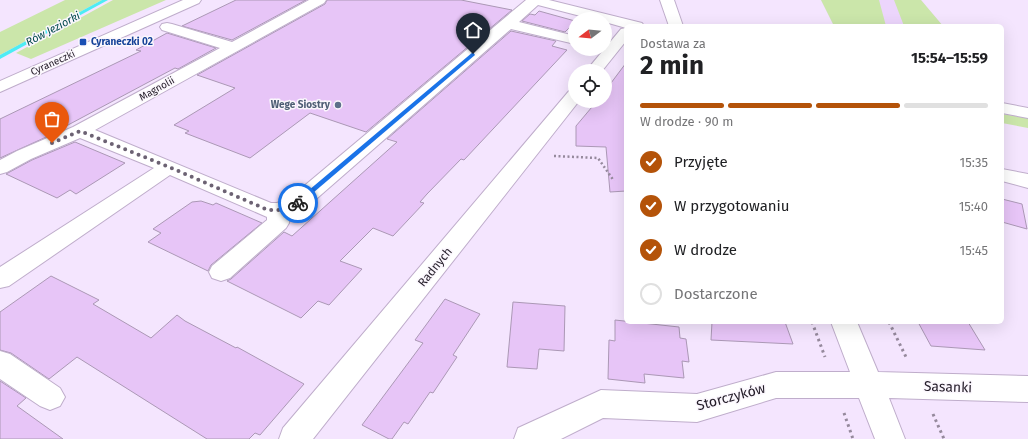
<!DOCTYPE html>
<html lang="pl">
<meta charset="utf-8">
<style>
body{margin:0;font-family:"Fira Sans",sans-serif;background:#f6f6f6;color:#202124;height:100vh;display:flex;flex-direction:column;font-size:15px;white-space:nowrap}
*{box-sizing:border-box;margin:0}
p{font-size:13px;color:#757577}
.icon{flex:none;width:22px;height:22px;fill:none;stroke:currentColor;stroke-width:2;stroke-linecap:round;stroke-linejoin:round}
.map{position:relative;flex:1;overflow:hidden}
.side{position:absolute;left:624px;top:24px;width:380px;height:300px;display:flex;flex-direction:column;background:#fff;border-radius:6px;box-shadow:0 4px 16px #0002}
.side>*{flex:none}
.needle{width:26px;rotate:254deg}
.fabs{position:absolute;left:568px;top:12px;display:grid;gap:8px}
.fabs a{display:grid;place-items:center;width:44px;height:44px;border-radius:50%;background:#fff;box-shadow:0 4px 16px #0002;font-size:20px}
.pin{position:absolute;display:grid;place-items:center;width:34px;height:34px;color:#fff;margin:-41px -17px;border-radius:50% 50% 50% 0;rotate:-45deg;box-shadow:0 0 4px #0007}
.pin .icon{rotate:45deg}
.courier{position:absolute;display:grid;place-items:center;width:40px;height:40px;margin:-20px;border:3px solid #1a73e8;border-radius:50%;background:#fff;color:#222;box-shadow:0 1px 5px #0007}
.headline em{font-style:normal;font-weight:700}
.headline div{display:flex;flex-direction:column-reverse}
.headline{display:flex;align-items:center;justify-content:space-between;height:68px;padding:0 16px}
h1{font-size:26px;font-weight:700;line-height:30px}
.bar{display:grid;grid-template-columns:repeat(4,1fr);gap:6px 4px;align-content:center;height:48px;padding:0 16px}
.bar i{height:5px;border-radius:3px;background:#e0e0e0}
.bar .current{background:#b45309}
.bar p{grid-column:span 4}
ol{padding:0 16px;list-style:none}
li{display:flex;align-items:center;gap:12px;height:44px}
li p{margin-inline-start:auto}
li .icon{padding:4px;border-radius:50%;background:#b45309;color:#fff;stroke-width:4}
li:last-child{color:#757577}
li i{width:22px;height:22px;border:2px solid #e0e0e0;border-radius:50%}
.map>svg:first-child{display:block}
</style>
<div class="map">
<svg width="1028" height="439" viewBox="0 0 1028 439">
<rect width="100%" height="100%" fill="#f4e5fe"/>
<path fill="#ecd5fc" d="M821 0H921L943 26H834Z"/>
<path fill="#cbe6aa" d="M65 0H102L0 55V32Z
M113 0H166L31 59 16 53Z
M821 0H879L886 26H834Z
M894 0H921L943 26H904Z
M1002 114 1028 118V128L1002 123Z"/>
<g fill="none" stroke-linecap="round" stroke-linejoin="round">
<path fill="#4decf4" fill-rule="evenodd" d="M102 0H108L0 59V55Z"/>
</g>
<path fill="#e7c5f7" stroke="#ab98b5" d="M236 0H306L232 40 182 26Z
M327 0H461L512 10 366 132 310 113 250 158 185 133 189 131 174 125 235 88 197 75 325 4Z
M539 11 575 21V22L565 32 522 21 530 14 535 15Z
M511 31 556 41 552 46 567 50 464 160 461 159 427 194 420 202 424 203 393 236 373 228 340 261 362 269 329 305 318 301 301 318 227 281 231 279 284 232 292 236 397 142 387 139Z
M167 33 216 48 178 69 175 68 53 133H55L0 158V119L141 51 136 50Z
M626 63V191L610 192 606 147 576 146V126L597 101H605V91Z
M75 142 125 163 76 194 70 190 57 198 6 174 32 160Z
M1002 199 1022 204 1027 229 1002 222Z
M201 201 213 205 216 203 262 223 211 265 208 271 148 242 161 233 153 229 192 202Z
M51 276 99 300 93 304 151 338 177 315 185 321 236 348 237 347 304 384 260 435 255 433 249 439H207L77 357 49 379 11 353 0 350V312Z
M445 299 480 314 453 355 457 357 433 393 430 392 408 424 404 422 392 439H389L362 425 423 343 415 340Z
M513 302 565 306 564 351 539 349 537 369 507 367Z
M615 320 679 327 680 338 686 339 689 362 682 361 684 378 644 374 645 383 608 379 609 340 615 341Z
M712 322H785L793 344 711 340Z
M918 322H968L985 350 931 346Z
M0 381 26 398 17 406 63 439H0Z"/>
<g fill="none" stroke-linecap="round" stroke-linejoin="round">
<g stroke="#bfadcb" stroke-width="2">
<path id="minor" d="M183 0H201L199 3 0 92V81Z
M309 0H326L324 3 95 130 271 203H277L291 197 526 0H549L642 23 644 26H626V28L605 22V19H592L538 5 519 22 575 36V44L511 29 307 207 290 214 289 223 286 228 230 278 221 281 212 278 209 272 212 266 267 220V217L170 175 9 286 0 288V267L154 168 80 138 31 159 7 172 0 174V160L17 151 73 127 220 48 162 30 160 27 162 24 167 23 172 24 232 42Z
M660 0H674L683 26H669Z
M626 28V41L602 71H586L621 29Z
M575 90V101H579L313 439H279L283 428 569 91Z
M1002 103 1028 108V118L1002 113Z
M1002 169 1028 174V188L1002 181Z
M831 322H857L878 372 1028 376V402L889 398 905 439H875L859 398H776L697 422 603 418 561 439H514L518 428 601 390 697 394 776 372H850Z
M0 351 10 354 60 388 65 397 60 406 50 410 40 406 0 379Z"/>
</g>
<path stroke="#95899c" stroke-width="2.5" stroke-dasharray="2 2.5" stroke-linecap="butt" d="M554 156 598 158 614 181"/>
<path stroke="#95899c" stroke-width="3" stroke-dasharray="2.5 3.5" stroke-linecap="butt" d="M812 322 825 357
M889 322 907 359
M844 413 853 439
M933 414 944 439"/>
<use href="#minor" fill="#fff" fill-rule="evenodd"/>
</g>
<path fill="#1a73e8" d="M473 52 475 55 300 204H296V201Z"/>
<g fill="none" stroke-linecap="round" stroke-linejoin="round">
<path stroke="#6c6273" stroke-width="4" stroke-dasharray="0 7.2" d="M52 143 80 131 169 167 268 210H279L298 203"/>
</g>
<rect fill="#1a4fb4" stroke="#fbf7fd" stroke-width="1.5" x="79" y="38" width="8" height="8" rx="2"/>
<circle fill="#5c6f8a" stroke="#fbf7fd" stroke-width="1.5" cx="338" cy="105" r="4"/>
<g text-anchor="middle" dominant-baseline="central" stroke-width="3" stroke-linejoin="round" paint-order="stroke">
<g font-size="10" font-weight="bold" fill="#164399" stroke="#fbf7fd" text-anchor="start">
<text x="91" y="42">Cyraneczki 02</text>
</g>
<g font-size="10" fill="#231c28" stroke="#fbf7fd">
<text transform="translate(53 63) rotate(-24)">Cyraneczki</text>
<text transform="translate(157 89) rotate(-29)">Magnolii</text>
</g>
<g font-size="10" font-weight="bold" fill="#4e5e75" stroke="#fbf7fd" text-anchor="end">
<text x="330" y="105">Wege Siostry</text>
</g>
<g font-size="11" font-style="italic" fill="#00494c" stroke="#fbf7fd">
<text transform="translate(53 29) rotate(-28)">Rów Jeziorki</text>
</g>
<g font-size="12" fill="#231c28" stroke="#fbf7fd">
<text transform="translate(435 267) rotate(-51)">Radnych</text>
</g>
<g font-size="14" fill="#231c28" stroke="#fbf7fd">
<text transform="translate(948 387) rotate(2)">Sasanki</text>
<text transform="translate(731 397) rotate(-15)">Storczyków</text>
</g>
</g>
</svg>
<div class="fabs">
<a><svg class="needle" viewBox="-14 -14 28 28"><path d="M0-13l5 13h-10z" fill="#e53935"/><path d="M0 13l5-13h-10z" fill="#757577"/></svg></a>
<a><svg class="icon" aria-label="locate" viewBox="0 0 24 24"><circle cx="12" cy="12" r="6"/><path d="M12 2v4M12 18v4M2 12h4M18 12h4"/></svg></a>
</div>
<div class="pin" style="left:52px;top:143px;background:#ea580c"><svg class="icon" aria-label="bag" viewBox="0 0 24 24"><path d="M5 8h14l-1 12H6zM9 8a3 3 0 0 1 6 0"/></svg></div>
<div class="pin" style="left:473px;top:54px;background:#1f2937"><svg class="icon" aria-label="home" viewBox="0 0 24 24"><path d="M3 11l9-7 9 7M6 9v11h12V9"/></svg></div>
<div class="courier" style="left:298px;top:203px"><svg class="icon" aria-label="bike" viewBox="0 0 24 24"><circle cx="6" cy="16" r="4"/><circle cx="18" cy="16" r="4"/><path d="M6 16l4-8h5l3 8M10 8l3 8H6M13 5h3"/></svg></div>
<section class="side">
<div class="headline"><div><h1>2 min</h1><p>Dostawa za</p></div><em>15:54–15:59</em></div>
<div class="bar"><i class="current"></i><i class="current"></i><i class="current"></i><i></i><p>W drodze · 90 m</p></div>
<ol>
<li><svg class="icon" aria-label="check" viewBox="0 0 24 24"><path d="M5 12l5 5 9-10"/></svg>Przyjęte<p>15:35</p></li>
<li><svg class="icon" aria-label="check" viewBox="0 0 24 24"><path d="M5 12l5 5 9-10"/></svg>W przygotowaniu<p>15:40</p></li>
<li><svg class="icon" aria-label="check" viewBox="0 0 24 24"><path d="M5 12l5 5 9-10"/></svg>W drodze<p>15:45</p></li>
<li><i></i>Dostarczone</li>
</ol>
</section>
</div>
